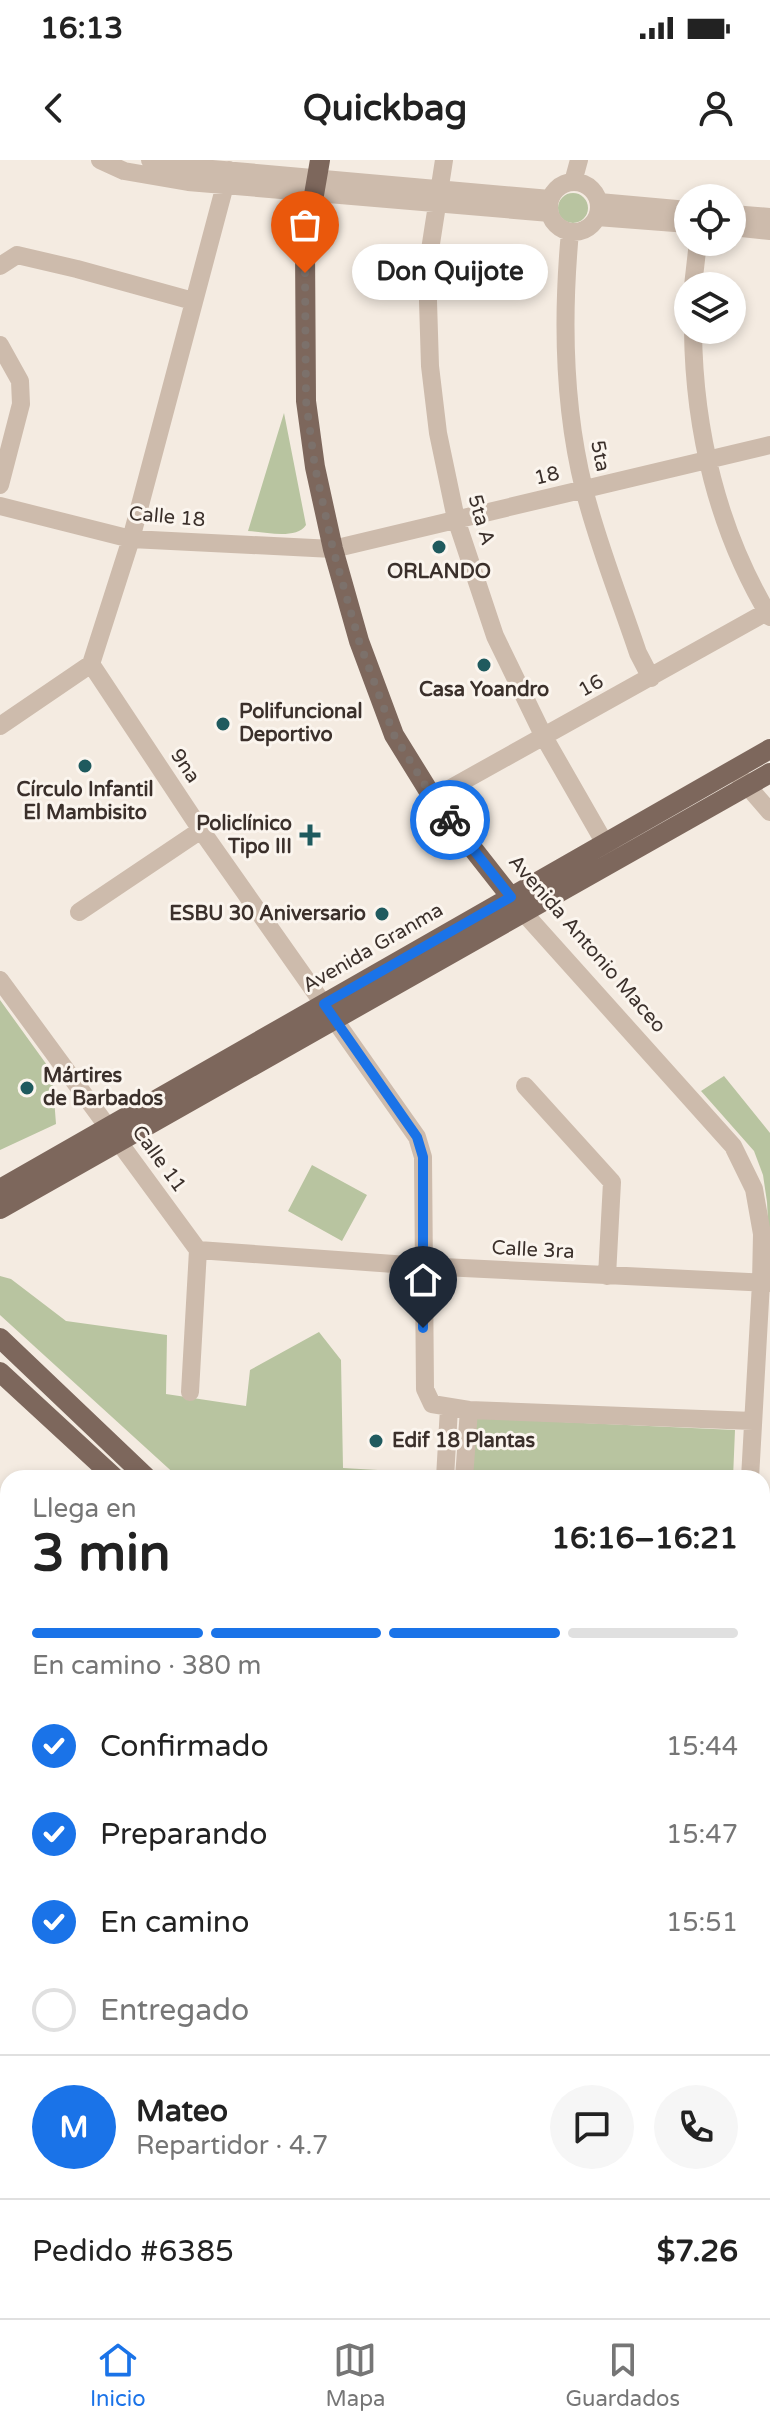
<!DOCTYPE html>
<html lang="es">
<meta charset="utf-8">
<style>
body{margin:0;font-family:"Varela Round",sans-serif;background:#f6f6f6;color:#222;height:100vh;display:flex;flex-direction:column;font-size:30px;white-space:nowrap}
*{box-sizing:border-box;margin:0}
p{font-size:26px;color:#767676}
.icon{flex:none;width:44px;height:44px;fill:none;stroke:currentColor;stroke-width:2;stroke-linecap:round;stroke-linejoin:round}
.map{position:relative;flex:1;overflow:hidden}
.side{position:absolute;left:0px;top:1310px;width:770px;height:848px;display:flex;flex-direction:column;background:#fff;border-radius:24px 24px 0 0;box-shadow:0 4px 12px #0003}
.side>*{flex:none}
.tools{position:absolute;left:674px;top:24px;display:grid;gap:16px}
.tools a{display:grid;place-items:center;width:72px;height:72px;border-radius:50%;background:#fff;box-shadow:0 4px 12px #0003;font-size:40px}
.pin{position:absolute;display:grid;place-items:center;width:68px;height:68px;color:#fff;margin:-82px -34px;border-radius:50% 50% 50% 0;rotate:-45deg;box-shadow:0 0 8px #0007}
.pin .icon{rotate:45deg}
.courier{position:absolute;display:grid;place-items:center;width:80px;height:80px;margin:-40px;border:6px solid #1a73e8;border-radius:50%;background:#fff;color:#222;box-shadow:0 2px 10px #0007}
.bubble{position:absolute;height:56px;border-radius:28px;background:#fff;box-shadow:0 4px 12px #0003;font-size:26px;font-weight:700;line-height:56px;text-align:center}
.overview em{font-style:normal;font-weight:700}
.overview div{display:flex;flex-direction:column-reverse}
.overview{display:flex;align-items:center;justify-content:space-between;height:136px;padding:0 32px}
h1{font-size:52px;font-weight:700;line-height:60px}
.bar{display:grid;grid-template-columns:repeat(4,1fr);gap:12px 8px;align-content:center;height:96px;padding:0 32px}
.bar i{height:10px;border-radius:6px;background:#e0e0e0}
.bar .selected{background:#1a73e8}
.bar p{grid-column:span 4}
.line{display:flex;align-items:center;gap:20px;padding:0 32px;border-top:2px solid #e0e0e0}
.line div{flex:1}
.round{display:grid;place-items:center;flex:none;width:84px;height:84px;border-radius:42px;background:#f6f6f6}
ol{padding:0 32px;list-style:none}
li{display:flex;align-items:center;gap:24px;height:88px}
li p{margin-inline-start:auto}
li .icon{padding:8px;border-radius:50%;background:#1a73e8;color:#fff;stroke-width:4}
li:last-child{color:#767676}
li i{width:44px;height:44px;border:4px solid #e0e0e0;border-radius:50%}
.status{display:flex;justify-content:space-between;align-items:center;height:56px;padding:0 40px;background:#fff;direction:ltr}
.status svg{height:22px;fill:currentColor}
header{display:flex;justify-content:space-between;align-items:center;height:104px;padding:0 32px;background:#fff;font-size:36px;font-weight:700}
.menu{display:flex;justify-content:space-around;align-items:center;height:112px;border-top:2px solid #e0e0e0;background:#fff;font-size:22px;color:#767676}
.menu a{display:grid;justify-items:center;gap:4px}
.menu .selected{color:#1a73e8}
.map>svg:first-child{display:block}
</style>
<div class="status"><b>16:13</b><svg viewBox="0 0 49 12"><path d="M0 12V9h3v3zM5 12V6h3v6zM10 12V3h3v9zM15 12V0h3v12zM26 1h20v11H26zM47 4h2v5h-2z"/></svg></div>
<header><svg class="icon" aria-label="back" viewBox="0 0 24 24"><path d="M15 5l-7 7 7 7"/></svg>Quickbag<svg class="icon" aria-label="person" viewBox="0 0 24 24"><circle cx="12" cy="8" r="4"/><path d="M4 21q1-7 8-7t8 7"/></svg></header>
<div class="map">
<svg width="770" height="2158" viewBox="0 0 770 2158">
<rect width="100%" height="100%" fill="#f4ebe1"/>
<path fill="#b8c4a0" d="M558 48a15 15 0 1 1 30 0a15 15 0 1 1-30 0Z
M284 253 306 365C296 380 265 372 248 371Z
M0 840 52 912 56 964 0 990Z
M724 916 770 973V1100L767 1042 763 1015 754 991 701 931Z
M312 1005 367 1035 342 1081 288 1051Z
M0 1116 11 1119 66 1161 167 1175 166 1234 246 1246 250 1210 319 1172 341 1200 343 1308 430 1313V1318H179L0 1155Z
M473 1258 735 1270 733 1318H470Z
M8 1424V1792H0V1434Z"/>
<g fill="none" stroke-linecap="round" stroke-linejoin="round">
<path stroke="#cdbbac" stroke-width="18" d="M100 0 124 11 188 22 550 53
M150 0 201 8 550 39
M444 0 430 90 428 141 430 206 438 273 456 359 495 476 544 577 611 694
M573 22 579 0
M549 47a25 25 0 1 1 50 0a25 25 0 1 1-50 0Z
M599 42 688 50
M732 54 770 57
M597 57 688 64
M732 67 770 71
M570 72C562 158 563 245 584 329 598 385 620 439 638 493L651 518
M0 106 17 95 77 109 193 141
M693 126 698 82
M693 170C694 271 718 371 770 457
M0 185 20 221 21 244 0 325
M0 346 131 379 333 389 770 285
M91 504 201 670 417 977 423 997 425 1229 432 1244 469 1250 753 1261
M91 504 131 379 229 10
M0 566 91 504
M738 615 770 652
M433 638 770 450
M79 752 201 670
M524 753 733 986 754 1029 762 1074 761 1123 750 1318
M0 820 198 1090 190 1232
M525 926 612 1022 607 1116
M198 1090 422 1106 770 1123
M445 1318 449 1248
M464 1318 469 1250
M0 1471 8 1477
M0 1615 8 1619
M0 1793H8
M762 1882 770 1889
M0 1982H8
M762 2041 770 2047
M316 2150 318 2158
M52 2158V2150
M387 2158 407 2150
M583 2158 585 2150
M715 2158 718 2150"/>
<path stroke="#7d675c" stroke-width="20" d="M320 0 305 87 306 241 315 307 333 389 359 481 394 575 433 638 518 746
M0 1029 770 589
M0 1049 770 613
M0 1178 147 1318
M0 1212 115 1318
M762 1399 770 1400
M762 1418 770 1419
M762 1750H770
M762 2001 770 2007"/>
<g stroke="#3b302b" stroke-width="6">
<path id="rail" d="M0 1452 8 1458
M762 2022 770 2028"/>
</g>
<use href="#rail" stroke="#fbf5ee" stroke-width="3" stroke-dasharray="9" stroke-linecap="butt"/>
</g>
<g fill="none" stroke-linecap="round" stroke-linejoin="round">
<path stroke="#7c716b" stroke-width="8" stroke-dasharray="0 14.4" d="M305 113 306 241 315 307 333 389 359 481 394 575 433 638 450 660"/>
<path stroke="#1a73e8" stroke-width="10" d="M423 1168V997L417 977 324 844 511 737 450 660"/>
</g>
<g fill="#1f5a5e" stroke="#fbf5ee" stroke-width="3">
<circle cx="439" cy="387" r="8"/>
<circle cx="484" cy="505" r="8"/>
<circle cx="223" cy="564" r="8"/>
<circle cx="85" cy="606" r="8"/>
<path d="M306 663h8v8h8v8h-8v8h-8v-8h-8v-8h8z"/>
<circle cx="382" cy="754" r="8"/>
<circle cx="27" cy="928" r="8"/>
<circle cx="376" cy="1281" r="8"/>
</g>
<g text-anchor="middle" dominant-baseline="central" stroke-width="6" stroke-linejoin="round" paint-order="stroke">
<g font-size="20" fill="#3b302b" stroke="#fbf5ee">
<text transform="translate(600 296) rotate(79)">5ta</text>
<text transform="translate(547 316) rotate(-13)">18</text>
<text transform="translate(167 357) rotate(5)">Calle 18</text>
<text transform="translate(481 360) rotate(74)">5ta A</text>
<text transform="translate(591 526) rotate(-29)">16</text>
<text transform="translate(185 606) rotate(56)">9na</text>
<text transform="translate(587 784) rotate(49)">Avenida Antonio Maceo</text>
<text transform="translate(373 788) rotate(-30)">Avenida Granma</text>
<text transform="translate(159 999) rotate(54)">Calle 11</text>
<text transform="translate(533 1090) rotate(3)">Calle 3ra</text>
</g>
<g font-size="20" font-weight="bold" fill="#3b302b" stroke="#fbf5ee">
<text x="439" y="412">ORLANDO</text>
<text x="484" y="530">Casa Yoandro</text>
<text x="239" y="552" text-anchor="start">Polifuncional<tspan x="239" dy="23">Deportivo</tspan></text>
<text x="85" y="630">Círculo Infantil<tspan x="85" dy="23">El Mambisito</tspan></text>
<text x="292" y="664" text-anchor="end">Policlínico<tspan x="292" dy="23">Tipo III</tspan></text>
<text x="366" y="754" text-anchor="end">ESBU 30 Aniversario</text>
<text x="43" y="916" text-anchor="start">Mártires<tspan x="43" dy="23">de Barbados</tspan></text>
<text x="392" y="1281" text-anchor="start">Edif 18 Plantas</text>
</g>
</g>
</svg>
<div class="tools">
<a><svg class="icon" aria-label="locate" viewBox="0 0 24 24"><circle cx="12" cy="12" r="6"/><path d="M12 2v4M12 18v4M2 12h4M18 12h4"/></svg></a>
<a><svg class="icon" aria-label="layers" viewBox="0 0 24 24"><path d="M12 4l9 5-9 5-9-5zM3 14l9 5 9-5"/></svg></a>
</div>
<div class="pin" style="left:305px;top:113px;background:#ea580c"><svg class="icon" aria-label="bag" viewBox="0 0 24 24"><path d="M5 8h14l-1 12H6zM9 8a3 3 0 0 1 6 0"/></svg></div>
<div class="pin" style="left:423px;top:1168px;background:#1f2937"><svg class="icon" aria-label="home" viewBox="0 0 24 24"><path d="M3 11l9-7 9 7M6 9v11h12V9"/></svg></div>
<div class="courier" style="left:450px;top:660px"><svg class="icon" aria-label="bike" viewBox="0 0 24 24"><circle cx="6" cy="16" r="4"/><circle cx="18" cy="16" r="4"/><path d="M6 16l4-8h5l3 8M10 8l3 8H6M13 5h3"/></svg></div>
<div class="bubble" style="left:352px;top:84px;width:196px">Don Quijote</div>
<section class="side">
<div class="overview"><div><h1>3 min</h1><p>Llega en</p></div><em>16:16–16:21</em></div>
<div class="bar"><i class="selected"></i><i class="selected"></i><i class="selected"></i><i></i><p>En camino · 380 m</p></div>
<ol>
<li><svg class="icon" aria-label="check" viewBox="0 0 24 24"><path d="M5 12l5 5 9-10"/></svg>Confirmado<p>15:44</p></li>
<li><svg class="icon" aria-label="check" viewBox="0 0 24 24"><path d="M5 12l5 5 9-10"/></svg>Preparando<p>15:47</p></li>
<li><svg class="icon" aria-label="check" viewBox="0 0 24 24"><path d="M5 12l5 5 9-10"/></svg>En camino<p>15:51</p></li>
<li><i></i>Entregado</li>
</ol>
<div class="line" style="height:144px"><b class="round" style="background:#1a73e8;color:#fff">M</b><div><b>Mateo</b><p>Repartidor · 4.7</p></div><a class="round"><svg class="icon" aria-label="chat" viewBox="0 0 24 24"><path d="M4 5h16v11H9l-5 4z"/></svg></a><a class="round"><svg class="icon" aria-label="phone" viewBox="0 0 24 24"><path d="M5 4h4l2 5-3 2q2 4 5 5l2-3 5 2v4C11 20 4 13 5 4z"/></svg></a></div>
<div class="line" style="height:104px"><div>Pedido #6385</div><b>$7.26</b></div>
</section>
</div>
<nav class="menu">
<a class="selected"><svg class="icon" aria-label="home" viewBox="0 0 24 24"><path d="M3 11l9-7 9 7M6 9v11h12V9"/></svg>Inicio</a>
<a><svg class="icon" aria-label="map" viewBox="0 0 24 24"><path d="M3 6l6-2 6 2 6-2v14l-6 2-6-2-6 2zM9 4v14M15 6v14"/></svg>Mapa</a>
<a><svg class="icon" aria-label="saved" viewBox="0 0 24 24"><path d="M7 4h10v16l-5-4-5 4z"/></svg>Guardados</a>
</nav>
